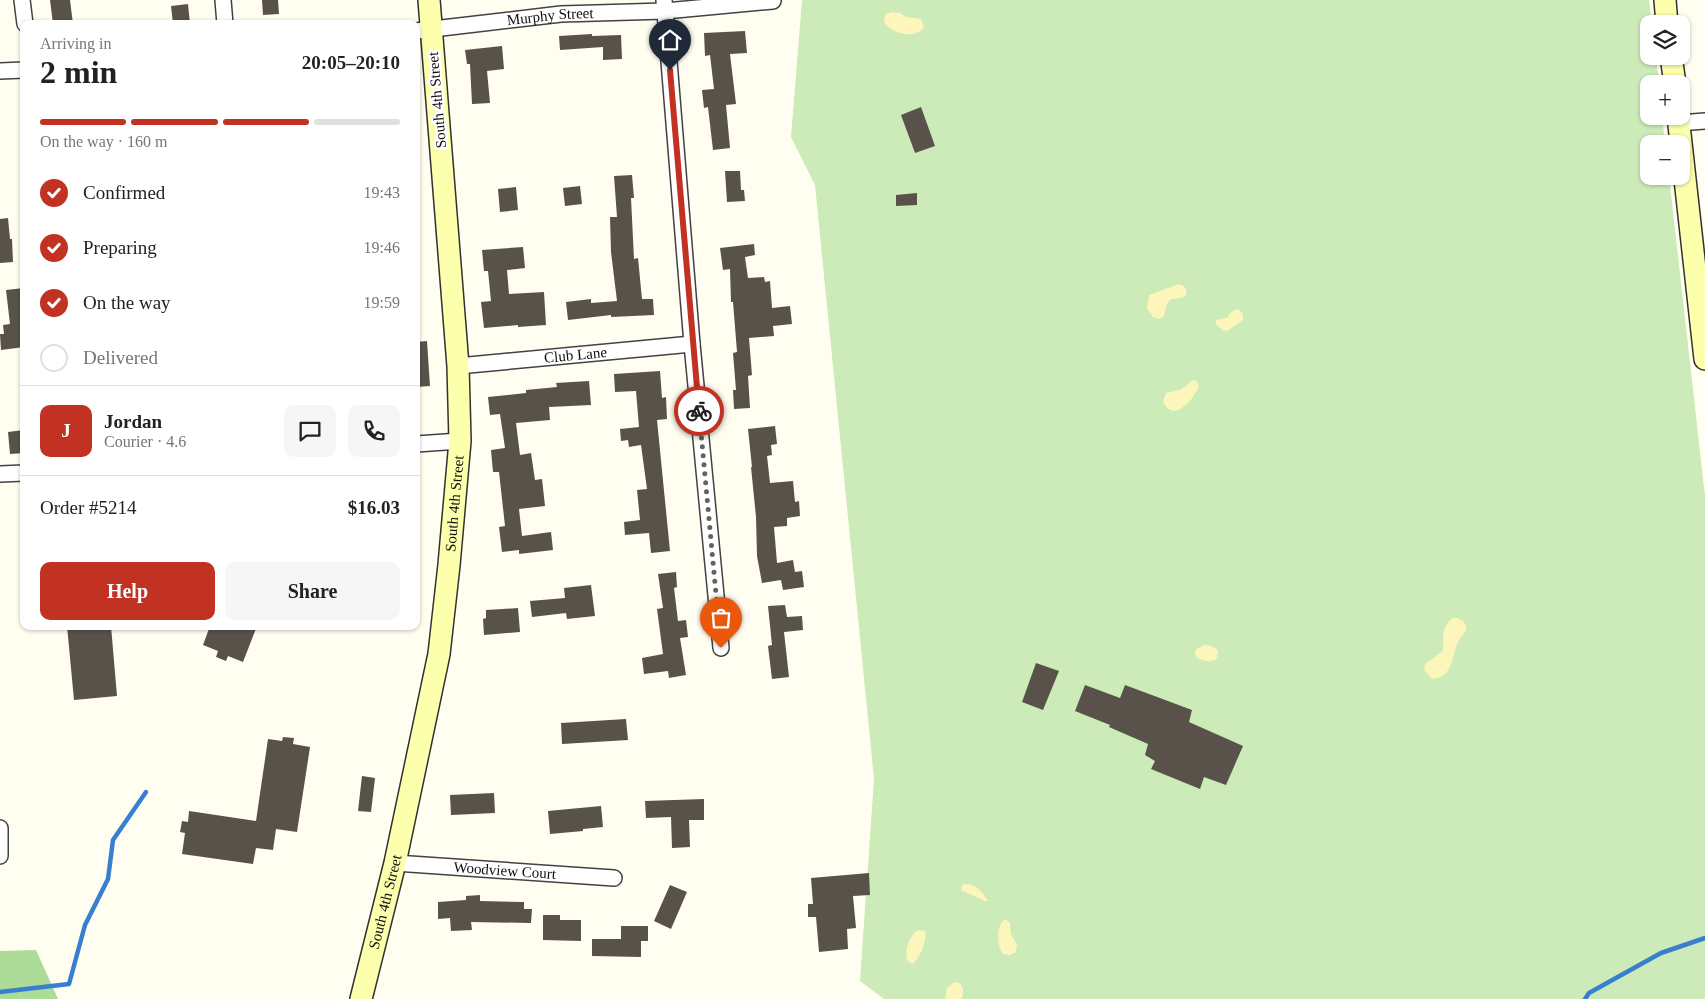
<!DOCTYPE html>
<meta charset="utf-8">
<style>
body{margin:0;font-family:"Times New Roman",serif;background:#f6f6f6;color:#222;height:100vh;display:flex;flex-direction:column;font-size:19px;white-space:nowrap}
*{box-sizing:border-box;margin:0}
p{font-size:16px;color:#767676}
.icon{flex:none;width:28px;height:28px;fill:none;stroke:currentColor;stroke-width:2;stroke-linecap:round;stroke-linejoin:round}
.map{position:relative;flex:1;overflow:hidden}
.side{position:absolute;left:20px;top:20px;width:400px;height:610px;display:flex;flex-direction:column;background:#fff;border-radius:10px;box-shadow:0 1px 4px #0004}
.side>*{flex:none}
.controls{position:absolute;left:1640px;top:15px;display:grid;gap:10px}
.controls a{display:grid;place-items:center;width:50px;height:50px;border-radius:10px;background:#fff;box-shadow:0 1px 4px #0004;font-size:25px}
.pin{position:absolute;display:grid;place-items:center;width:42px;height:42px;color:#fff;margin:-51px -21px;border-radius:50% 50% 50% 0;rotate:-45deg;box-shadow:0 0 5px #0007}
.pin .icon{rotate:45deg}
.courier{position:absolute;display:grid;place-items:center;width:50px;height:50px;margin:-25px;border:4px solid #c23223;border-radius:50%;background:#fff;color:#222;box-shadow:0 1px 6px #0007}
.overview em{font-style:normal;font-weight:700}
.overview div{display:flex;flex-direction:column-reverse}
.overview{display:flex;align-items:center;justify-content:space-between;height:85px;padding:0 20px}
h1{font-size:32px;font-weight:700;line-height:38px}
.bar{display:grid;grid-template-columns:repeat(4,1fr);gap:8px 5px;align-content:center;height:60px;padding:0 20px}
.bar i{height:6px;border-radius:4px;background:#e0e0e0}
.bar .on{background:#c23223}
.bar p{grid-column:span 4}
.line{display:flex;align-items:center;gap:12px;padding:0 20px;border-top:1px solid #e0e0e0}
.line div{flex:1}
.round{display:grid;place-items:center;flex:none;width:52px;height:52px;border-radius:10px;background:#f6f6f6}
ol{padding:0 20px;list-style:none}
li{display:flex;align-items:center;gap:15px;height:55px}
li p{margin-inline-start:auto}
li .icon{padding:5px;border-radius:50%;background:#c23223;color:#fff;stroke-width:4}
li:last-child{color:#767676}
li i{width:28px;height:28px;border:2px solid #e0e0e0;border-radius:50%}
.button{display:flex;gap:10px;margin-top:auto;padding:10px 20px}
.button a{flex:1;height:58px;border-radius:10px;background:#c23223;color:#fff;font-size:20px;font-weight:700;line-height:58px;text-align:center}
.button a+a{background:#f6f6f6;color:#222}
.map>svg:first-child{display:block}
</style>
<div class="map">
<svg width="1705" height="999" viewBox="0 0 1705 999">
<rect width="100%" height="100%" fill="#fffef0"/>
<path fill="#ccebb9" d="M802 0H1649L1652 24H1649V56H1656L1659 84H1649V116H1662L1665 144H1649V176H1669L1705 496V999H884L860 981 874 779 815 185 791 137Z"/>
<path fill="#addc98" d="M36 950 58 999H0V951Z"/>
<path fill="#fcf6bc" d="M892 12 900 13 906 17 921 19 924 28C913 39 895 34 885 24L884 19 886 14Z
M1179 284 1184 286C1192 301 1177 297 1170 300L1167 304 1164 316 1159 319 1153 317 1147 308 1149 295Z
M1238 309 1243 314V320L1229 330 1224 331 1216 324V320L1227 318 1232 311Z
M1193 380H1196L1199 386C1194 399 1174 424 1163 402L1166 393 1180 390Z
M1453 618H1458L1464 622C1470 632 1462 634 1458 642 1452 656 1453 678 1432 679L1424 670 1425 664 1443 651C1444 637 1440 628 1453 618Z
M1204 645 1211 646 1218 650 1217 658C1211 664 1203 661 1196 657L1195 653 1196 649Z
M964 884C976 884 982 891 988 901H985L961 890 962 885Z
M1006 919 1010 923 1011 934 1017 945 1015 953 1009 955 1003 954C997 946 995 924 1006 919Z
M918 930 925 931C928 938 919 961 912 964L907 960C904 950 910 935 918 930Z
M954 982 959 983C964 988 964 993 961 999H945L947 988Z"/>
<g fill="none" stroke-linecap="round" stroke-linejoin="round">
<path stroke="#397fd0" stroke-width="4.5" d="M0 992 69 984 85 925 108 879 113 840 146 792
M1585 999 1589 993 1661 953 1705 938"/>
</g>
<path fill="#58524b" d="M50 0H70L73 24H53Z
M262 0H278L279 14 263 15Z
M188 4 190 24H173L171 6Z
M745 31 747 53 730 54 736 104 726 105 730 148 713 150 708 107 704 108 702 90 714 89 710 55 705 56 704 33Z
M592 34V36L621 35 622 59 603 60V47L560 50 559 36Z
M502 46 504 69 487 71 490 103 472 104 470 64H467L465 50Z
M921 107 935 146 915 153 901 115Z
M725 171H740L741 190H744L745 201 727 202Z
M632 175 634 198H631L634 259 638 258 642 299H653L654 315 611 317V315L568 320 566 302 591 299V303L617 301 611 252 610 217H617L614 176Z
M580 186 582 204 565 206 563 188Z
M516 187 518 210 500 212 498 189Z
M917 193V205L896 206V195Z
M8 218 10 239H12L13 262 0 263V219Z
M754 244 755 255 745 257 748 278 764 277 765 282 770 281 772 308 790 306 792 324 773 326 774 336 749 338 752 375 748 376 750 408 734 409 733 390H736L733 353 737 352 733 302H731L730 269 723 270 720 248Z
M523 247 525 268 507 270 509 294 544 292 546 325 518 327V325L484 328 481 302 491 301 488 271H484L482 250Z
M24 288V347L1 350 0 334H4L3 325 10 324 6 290Z
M427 341 430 386 416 387V342Z
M660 371 662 398 666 397 667 419 657 420 670 551 651 553 649 533 625 535 624 522 640 520 637 490 647 489 641 445 629 447 628 440 621 441 620 429 639 427 636 391 615 392 614 374Z
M589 381 591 405 549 407 550 420 516 423 520 455 531 453 535 480 542 479 545 506 519 509 522 536 551 532 553 550 519 554V550L502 552 499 527 505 526 499 472H493L491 450 505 448 500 414 490 415 488 397 526 393V390L557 387 556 383Z
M775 426 777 444 771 445 772 455 767 456 770 483 793 481 795 502 799 501 800 516 787 518V526L774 527 777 563 793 560 795 572 802 571 804 587 783 590 781 580 762 583 757 556 756 517 751 467H752L748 429Z
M24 430V453L10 454 8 432Z
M676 572 677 587 674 588 678 621 686 620 688 637 680 638 686 675 669 678 668 671 644 674 642 658 663 654 657 609 663 608 658 574Z
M591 585 595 616 567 619 566 613 532 617 530 601 565 598 564 588Z
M785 605 787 617 802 616 803 630 784 632 789 677 772 679 768 646 772 645 768 606Z
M518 608 520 632 484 635 483 619 486 618V610Z
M67 626H111L117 696 74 700Z
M210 626H257L243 662 228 656 226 661 216 657 218 651 203 645Z
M1036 663 1059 671 1043 710 1022 702Z
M1085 685 1120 698 1125 685 1192 710 1189 722 1243 746 1226 785 1204 777 1200 789 1151 769 1155 761 1145 755 1148 744 1109 727 1110 725 1075 711Z
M626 719 628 740 562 744 561 723Z
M283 737 294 738 293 744 310 747 297 832 276 829 273 850 256 848 253 864 182 854 185 833 180 832 182 821 188 822 189 811 256 821 268 739 282 741Z
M362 776 375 778 371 812 358 811Z
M494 793 495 813 451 815 450 795Z
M704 799V820H689L690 847 672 848 671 817 646 818 645 801Z
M601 806 603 827 583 829V831L550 834 548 811Z
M869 873 870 895 853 896 856 928 847 929 848 949 819 952 816 917H808V904H813L811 878Z
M670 885 687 892 671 929 654 921Z
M480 895V901L524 902V909H532L531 923 471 922 472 930 451 931 450 918 438 919V902L466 900V896Z
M543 915H560V920H581V941L543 940Z
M621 926H648V941H641V957L592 956V939H621Z"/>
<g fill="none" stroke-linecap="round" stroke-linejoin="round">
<g stroke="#424242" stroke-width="18">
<g id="street">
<path d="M22 0 25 24"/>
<path d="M223 0 225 24"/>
<path d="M664 0 692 344 721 648"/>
<path id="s1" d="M416 31 561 14 665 11 773 1"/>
<path d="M0 71 24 70"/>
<path d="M1679 123 1705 121"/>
<path id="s2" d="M458 366 692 344"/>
<path d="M416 444 460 441"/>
<path d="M0 474 24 473"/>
<path d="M0 828V856"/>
<path id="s3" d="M395 863 614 878"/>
</g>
</g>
<g stroke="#313131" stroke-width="24">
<g id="secondary">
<path d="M1665 0 1667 24"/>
<path d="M1671 56 1675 84"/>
<path d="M1678 116 1705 359"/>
<path id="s4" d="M361 999 395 863 439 654 449 565 460 441 458 366 429 0"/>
</g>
</g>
<use href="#street" stroke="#fff" stroke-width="15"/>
<use href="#secondary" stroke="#fcffab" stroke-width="21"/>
</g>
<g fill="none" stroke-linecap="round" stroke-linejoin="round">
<path stroke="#63635e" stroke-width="5" stroke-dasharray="0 9" d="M699 411 721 648"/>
<path stroke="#c23223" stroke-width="6" d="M670 70 699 411"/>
</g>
<g text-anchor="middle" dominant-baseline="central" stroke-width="5" stroke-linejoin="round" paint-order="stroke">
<g font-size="15" fill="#0f0f0f" stroke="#fff">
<text stroke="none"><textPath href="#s1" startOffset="135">Murphy Street</textPath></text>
<text transform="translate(437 100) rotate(-95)">South 4th Street</text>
<text stroke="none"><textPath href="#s2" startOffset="118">Club Lane</textPath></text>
<text stroke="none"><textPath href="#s4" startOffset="505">South 4th Street</textPath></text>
<text stroke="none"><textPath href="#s3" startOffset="110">Woodview Court</textPath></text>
<text stroke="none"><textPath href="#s4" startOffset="100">South 4th Street</textPath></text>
</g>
</g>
</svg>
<div class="controls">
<a><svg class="icon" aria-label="layers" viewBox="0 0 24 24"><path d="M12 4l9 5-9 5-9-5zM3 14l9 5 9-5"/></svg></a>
<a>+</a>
<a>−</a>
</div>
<div class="pin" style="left:721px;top:648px;background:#ea580c"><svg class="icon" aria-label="bag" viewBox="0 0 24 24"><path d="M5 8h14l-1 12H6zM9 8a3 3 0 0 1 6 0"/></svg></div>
<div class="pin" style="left:670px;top:70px;background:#1f2937"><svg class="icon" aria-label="home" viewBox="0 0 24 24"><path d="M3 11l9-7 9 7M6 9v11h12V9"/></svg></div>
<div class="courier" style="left:699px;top:411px"><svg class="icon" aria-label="bike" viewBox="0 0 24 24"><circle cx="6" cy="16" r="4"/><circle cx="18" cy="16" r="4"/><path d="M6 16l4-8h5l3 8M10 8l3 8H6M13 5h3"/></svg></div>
<section class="side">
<div class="overview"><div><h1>2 min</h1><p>Arriving in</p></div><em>20:05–20:10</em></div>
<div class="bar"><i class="on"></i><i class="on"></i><i class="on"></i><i></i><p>On the way · 160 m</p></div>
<ol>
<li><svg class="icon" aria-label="check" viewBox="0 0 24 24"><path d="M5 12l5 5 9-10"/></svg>Confirmed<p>19:43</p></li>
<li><svg class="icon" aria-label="check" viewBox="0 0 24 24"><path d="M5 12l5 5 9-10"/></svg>Preparing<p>19:46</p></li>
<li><svg class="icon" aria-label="check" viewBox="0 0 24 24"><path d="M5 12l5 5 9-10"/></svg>On the way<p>19:59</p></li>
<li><i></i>Delivered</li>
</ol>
<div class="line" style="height:90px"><b class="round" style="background:#c23223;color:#fff">J</b><div><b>Jordan</b><p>Courier · 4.6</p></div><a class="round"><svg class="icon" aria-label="chat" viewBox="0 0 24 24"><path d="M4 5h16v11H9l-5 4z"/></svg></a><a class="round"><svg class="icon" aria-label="phone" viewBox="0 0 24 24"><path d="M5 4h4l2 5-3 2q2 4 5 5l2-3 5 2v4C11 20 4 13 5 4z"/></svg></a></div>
<div class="line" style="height:65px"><div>Order #5214</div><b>$16.03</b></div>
<div class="button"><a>Help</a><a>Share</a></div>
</section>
</div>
